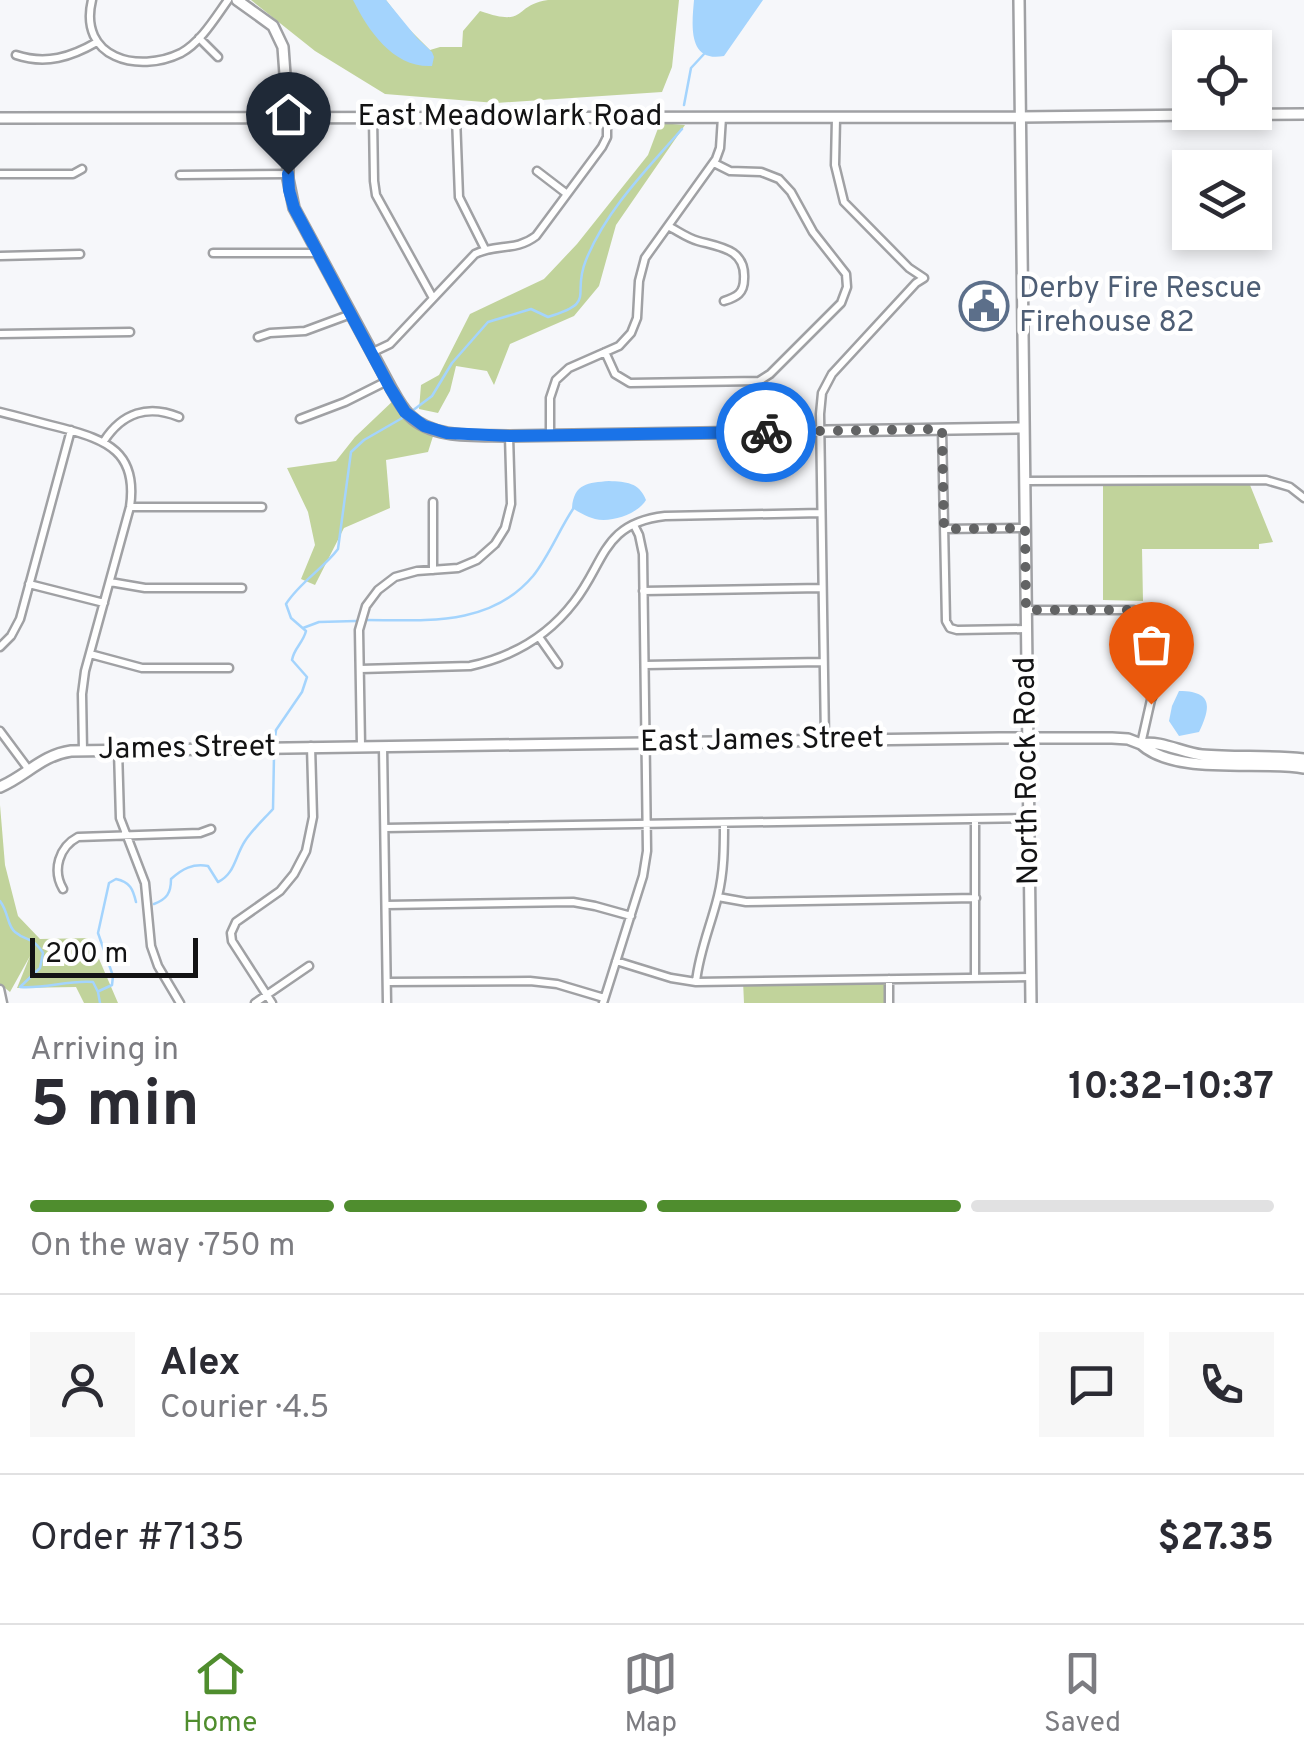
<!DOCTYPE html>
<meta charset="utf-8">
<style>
body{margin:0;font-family:Overpass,sans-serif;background:#f7f7f7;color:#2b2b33;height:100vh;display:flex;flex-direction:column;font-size:38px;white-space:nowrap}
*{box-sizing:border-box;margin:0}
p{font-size:32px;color:#7c7c81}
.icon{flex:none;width:55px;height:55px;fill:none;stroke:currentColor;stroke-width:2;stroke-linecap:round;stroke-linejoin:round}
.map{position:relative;height:1003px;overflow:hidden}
.sheet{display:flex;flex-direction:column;background:#fff;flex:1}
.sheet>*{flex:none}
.buttons{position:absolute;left:1172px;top:30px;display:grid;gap:20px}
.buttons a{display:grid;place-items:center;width:100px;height:100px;border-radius:0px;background:#fff;box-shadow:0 5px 15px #0003;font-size:50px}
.scale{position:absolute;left:30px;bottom:25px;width:168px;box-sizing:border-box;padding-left:10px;border:5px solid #131314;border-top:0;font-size:28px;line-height:35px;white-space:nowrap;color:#131314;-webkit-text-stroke:8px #fff;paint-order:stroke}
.pin{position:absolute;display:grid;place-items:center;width:85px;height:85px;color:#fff;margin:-102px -42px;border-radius:50% 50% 50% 0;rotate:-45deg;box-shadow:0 0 10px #0007}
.pin .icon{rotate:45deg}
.courier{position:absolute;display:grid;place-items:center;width:100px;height:100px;margin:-50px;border:8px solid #1a73e8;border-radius:50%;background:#fff;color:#222;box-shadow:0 2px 12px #0007}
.overview em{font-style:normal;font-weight:700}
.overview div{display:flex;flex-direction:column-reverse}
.overview{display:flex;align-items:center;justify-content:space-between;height:170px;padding:0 30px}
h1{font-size:65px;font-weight:700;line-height:75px}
.bar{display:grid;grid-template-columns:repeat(4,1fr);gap:15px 10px;align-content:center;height:120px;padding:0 30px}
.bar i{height:12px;border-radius:8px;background:#e1e1e2}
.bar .active{background:#4f8d2e}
.bar p{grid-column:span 4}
.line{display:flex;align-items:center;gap:25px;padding:0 30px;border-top:2px solid #e1e1e2}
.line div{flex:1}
.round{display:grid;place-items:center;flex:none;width:105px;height:105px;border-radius:0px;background:#f7f7f7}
.dock{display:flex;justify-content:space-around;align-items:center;height:140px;border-top:2px solid #e1e1e2;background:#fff;font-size:28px;color:#7c7c81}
.dock a{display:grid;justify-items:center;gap:5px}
.dock .active{color:#4f8d2e}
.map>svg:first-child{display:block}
</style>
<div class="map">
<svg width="1304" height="1003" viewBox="0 0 1304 1003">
<rect width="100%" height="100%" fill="#f6f7fa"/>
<path fill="#c1d39b" d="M251 0H386L406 26 430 50 440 47H462L463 31 480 11C529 28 512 5 548 0H679L672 67 662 92 496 103 385 94 315 51Z
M660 123 685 125 616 225 599 286 574 316 510 344 494 385 487 371 456 366 450 391 438 413 419 409 421 385 439 375 470 314 544 279 577 244 648 155Z
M396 398 405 411 435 430 428 452 386 460 390 508 344 528 315 585 301 579 315 545 308 512 287 468 336 461 355 437Z
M1103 484 1250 485 1273 542 1259 544V549H1142L1143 601 1103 600Z
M0 805 5 865 18 916 40 939 90 938 118 1003H84L76 987 17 988 30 956 10 992 0 984Z
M889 979V1003H744L743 981Z"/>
<path fill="#a4d4fd" d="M353 0H386L417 38 432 52 434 57 432 66C394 68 369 32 353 0Z
M694 0H763L724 56C687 63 692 24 694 0Z
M609 481C626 482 639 482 646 500 638 514 611 523 595 519 587 517 579 512 572 508 574 483 588 483 609 481Z
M1179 691C1213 691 1211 707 1199 732L1179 736 1169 721 1172 706Z"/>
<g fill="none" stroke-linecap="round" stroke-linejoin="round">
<path stroke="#a4d4fd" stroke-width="2.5" d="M684 105 691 68 704 54
M412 411 432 396 452 363 488 322 531 309 548 317C598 302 571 296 586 260 606 210 648 168 682 129
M365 620C425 620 490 627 533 576 549 556 559 530 573 509
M303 628 319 622 356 621
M275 738 276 730 302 692 307 677 292 660C294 648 303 643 306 631L291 618 286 604C300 582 323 569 338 549L351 452 364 440 404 417
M0 901C9 913 7 926 15 932 27 942 32 936 43 953L40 968 20 987C45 989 68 980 93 982L98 992 100 1003
M154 904C167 899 171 893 171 879 182 869 193 863 208 866L218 882C235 874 235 856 245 841 253 829 264 819 273 809L274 756
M99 991 112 985 113 976 98 933 109 883 116 879C130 882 133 889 136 902"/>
<g stroke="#a0a1a4" stroke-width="11">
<path id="minor" d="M92 0C78 58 138 74 181 53 201 42 215 18 228 0
M199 38 218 57
M16 55C46 65 71 57 97 42
M373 117 374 181 376 195 433 298
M456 117 459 197 485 249
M537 171 567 194
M0 174H73L82 169
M180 175 288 174
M668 226C678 231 687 238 698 241 720 247 746 249 744 279 744 293 737 297 724 301
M213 253H318
M0 256 80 254
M0 334 130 332
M258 337 270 333 305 331 351 314
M605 352 615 374 630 383 759 381 770 374 841 303 847 287 846 274 813 232 791 192 779 179 761 172 730 171 714 163
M371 353 390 344 475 254C497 243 515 252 536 236L602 147 607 137V117
M0 412C21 417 41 423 62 428 107 440 138 452 130 507L85 671 82 694 83 751
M300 419 345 402 387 381
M942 429 946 621 950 628 957 630 1026 629
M550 435V398L556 380 569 368 619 346 631 333 637 318 639 281 645 258 716 159 720 148 722 117
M104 441C122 413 148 404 179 417
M1025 481 1266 480 1290 487 1304 498
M433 502V570
M130 507H262
M944 529 1025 528
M110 582 145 588H242
M29 584 104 603
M643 591 822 588
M1026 610H1134L1152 618 1161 636 1160 660 1141 744
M539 637 558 664
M0 647 11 636 20 619 71 430
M90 654 142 668H229
M645 665 823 662
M360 669 470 666C512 657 548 636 574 602 605 563 602 523 665 516L821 513
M0 731 29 770
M825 739 820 414 822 393 832 374 916 283 924 278 909 268 844 202 835 165 836 118
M361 746 359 630 366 606 378 590 395 577 417 571 458 568 477 560 495 544 505 528 511 504 509 436
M383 747 387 1003
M118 750 120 818 145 883 151 946 158 966 180 1003
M975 819V978
M385 828 1028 818
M63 889C52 870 59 847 78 837L200 833 211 829
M718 897 746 902 976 898
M386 905 573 902 595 906 631 916
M616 961 671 978 696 982 1031 977
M889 979V1003
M387 982 530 981 557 984 604 998
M696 982C699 952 711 925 718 896 724 872 724 847 724 823
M0 989 3 1003
M255 1003 309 966
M272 1003 232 941 231 933 236 922 280 891 294 874 306 851 313 817 311 746
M603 1003 643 876 647 851 643 554 639 535 634 525"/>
</g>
<g stroke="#a0a1a4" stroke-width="14">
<path id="tertiary" d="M237 0 273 26 283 47 287 102 288 179 294 208 391 388C396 397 401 407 409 415 434 440 477 435 509 436L1023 428
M1020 117 1304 114
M1304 759C1270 755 1236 758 1202 755 1182 753 1161 740 1141 744 1176 776 1258 760 1304 768
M0 787C26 776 42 755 71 751L999 738H1112L1128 739 1141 744"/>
</g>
<g stroke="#a0a1a4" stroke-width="14">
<path id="secondary" d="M1019 0 1031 1003
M0 118 1020 117"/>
</g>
<use href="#minor" stroke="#fff" stroke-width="6"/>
<use href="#tertiary" stroke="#fff" stroke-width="9"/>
<use href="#secondary" stroke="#fff" stroke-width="9"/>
</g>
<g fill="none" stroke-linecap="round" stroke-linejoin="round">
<path stroke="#626364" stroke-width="10" stroke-dasharray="0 18" d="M766 432 942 429 944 529 1025 528 1026 610H1128L1146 614 1156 624 1160 636 1158 676 1151 704"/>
<path stroke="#1a73e8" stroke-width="12" d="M288 174 289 190 294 208 390 388 405 412 424 426 447 433 510 436 766 432"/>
</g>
<defs>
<g id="civic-ring" transform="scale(2.5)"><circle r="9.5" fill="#fff" stroke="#5c6f8a" stroke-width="1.5"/><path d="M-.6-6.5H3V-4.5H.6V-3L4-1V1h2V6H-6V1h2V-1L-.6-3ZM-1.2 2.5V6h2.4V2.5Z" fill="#5c6f8a"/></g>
</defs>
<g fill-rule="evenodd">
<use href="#civic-ring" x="984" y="306"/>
</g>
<g text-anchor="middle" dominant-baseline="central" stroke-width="9" stroke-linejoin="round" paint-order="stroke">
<g font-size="30" fill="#131314" stroke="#fff">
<text x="510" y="117">East Meadowlark Road</text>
<text transform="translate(762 741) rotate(-1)">East James Street</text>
<text transform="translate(187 749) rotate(-1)">James Street</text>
<text transform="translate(1028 771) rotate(-91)">North Rock Road</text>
</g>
<g font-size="30" fill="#4e5e75" stroke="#fff" text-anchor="start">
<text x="1019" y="289">Derby Fire Rescue<tspan x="1019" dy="34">Firehouse 82</tspan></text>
</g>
</g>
</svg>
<div class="buttons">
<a><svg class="icon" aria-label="locate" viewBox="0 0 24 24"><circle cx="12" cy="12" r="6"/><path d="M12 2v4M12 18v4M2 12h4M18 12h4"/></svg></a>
<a><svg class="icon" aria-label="layers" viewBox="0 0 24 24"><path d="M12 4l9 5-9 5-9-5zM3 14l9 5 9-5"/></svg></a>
</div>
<div class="scale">200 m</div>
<div class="pin" style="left:1151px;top:704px;background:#ea580c"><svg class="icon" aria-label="bag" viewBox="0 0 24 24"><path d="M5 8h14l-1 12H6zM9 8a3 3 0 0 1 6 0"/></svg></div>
<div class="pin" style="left:288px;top:174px;background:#1f2937"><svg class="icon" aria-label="home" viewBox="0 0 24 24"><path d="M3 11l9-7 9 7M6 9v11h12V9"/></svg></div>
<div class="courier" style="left:766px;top:432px"><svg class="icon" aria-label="bike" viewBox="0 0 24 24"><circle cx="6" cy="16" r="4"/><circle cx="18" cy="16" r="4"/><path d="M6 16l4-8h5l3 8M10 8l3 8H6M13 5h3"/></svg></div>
</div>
<section class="sheet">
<div class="overview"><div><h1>5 min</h1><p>Arriving in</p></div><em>10:32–10:37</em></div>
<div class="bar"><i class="active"></i><i class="active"></i><i class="active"></i><i></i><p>On the way · 750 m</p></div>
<div class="line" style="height:180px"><a class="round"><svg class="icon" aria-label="person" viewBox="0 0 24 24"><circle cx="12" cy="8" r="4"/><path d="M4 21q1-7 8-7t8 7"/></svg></a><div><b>Alex</b><p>Courier · 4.5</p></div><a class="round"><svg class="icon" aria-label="chat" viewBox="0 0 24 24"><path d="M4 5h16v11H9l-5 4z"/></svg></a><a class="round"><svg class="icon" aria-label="phone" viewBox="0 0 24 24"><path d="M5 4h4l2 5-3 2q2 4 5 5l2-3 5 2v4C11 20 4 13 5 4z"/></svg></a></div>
<div class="line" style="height:130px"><div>Order #7135</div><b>$27.35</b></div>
</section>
<nav class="dock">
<a class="active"><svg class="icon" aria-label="home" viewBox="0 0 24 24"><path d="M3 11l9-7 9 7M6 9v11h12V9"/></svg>Home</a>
<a><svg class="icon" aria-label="map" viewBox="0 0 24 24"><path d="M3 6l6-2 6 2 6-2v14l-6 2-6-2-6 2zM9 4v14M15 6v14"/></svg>Map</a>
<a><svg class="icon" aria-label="saved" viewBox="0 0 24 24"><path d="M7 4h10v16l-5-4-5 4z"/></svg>Saved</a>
</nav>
